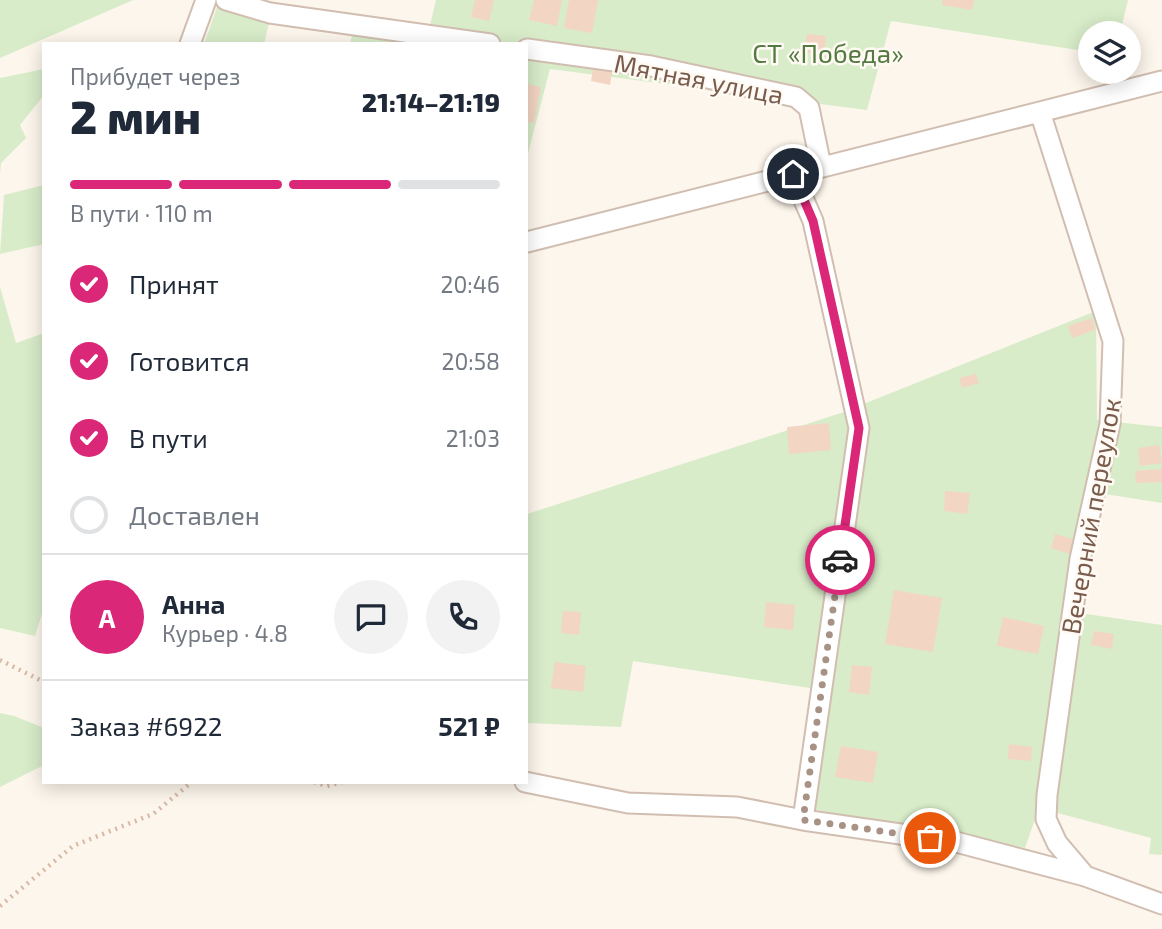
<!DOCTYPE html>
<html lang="ru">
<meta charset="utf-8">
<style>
body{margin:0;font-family:"Exo 2",sans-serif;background:#f2f2f3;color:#1f2937;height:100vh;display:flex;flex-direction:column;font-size:26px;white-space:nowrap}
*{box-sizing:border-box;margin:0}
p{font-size:23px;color:#747a83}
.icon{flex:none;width:38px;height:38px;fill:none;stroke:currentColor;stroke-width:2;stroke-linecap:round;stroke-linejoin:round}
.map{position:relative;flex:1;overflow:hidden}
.panel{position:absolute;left:42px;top:42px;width:486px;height:742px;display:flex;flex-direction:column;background:#fff;border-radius:0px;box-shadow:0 4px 18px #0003}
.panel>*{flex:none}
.fabs{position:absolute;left:1078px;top:21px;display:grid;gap:14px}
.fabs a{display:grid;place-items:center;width:63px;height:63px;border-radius:50%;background:#fff;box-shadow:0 4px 18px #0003;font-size:35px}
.pin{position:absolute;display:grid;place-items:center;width:60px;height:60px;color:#fff;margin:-30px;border:4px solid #fff;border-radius:50%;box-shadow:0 2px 7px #0007}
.courier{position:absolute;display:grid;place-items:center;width:70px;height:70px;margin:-35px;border:5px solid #db2777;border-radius:50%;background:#fff;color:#222;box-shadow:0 2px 9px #0007}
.head em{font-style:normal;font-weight:800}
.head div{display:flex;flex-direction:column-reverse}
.head{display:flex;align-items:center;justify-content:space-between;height:119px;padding:0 28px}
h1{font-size:46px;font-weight:800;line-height:52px}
.bar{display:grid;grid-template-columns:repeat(4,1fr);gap:10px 7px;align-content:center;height:84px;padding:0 28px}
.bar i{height:9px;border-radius:5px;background:#e0e1e3}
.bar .current{background:#db2777}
.bar p{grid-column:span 4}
.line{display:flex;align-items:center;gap:18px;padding:0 28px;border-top:2px solid #e0e1e3}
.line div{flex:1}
.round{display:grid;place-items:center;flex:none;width:74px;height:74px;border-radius:37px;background:#f2f2f3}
ol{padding:0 28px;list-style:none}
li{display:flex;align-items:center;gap:21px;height:77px}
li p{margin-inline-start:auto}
li .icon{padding:7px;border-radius:50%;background:#db2777;color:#fff;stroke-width:4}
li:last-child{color:#747a83}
li i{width:38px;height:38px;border:4px solid #e0e1e3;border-radius:50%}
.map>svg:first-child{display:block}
</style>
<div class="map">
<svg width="1162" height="929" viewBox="0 0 1162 929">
<rect width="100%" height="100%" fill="#fdf6ec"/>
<path fill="#d8ecc9" d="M0 0H133L0 58Z
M436 0H1128L1120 33H1090V52L891 21 867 110 550 69 527 157V44H350L353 31 426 42Z
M217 7 269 23 264 44H204Z
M44 69V95L20 125 26 138 1 163 0 175V78Z
M44 185V244L0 254 4 195Z
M0 287 16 343 44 333V607L35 636 0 628Z
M1096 311 1097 420 1162 427V503L1086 491 1066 611 1162 625V855L1149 854 1151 838 1039 808 1025 848 811 809 829 691 633 661 621 727 527 723V514L841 413Z
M0 713 14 716 44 728V765L0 787Z"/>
<path fill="#f3d5c3" d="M475 0H494L489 21 471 17Z
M534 0H562L557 26 529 20Z
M569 0H598L592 33 564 28Z
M943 0H974L972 10 942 5Z
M807 34 826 36 824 55 805 52Z
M593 69 612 72 610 85 591 81Z
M527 84 541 87 534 123 527 122Z
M1092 318 1095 330 1072 338 1068 326Z
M976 374 979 383 962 388 959 378Z
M829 423 831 450 789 454 787 427Z
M1159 445 1162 463 1140 466 1138 448Z
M1162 469V482L1136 483 1135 471Z
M945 491 970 493 967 514 944 511Z
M1055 534 1073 539 1069 554 1051 548Z
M894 590 942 598 933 652 885 644Z
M766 602 795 605 793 630 764 627Z
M563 611 581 612 579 635 561 633Z
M1003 617 1044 626 1038 654 997 646Z
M1094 631 1114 634 1112 649 1091 645Z
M555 662 586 666 583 692 551 688Z
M852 665 872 667 869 695 849 692Z
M1009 744 1032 747 1031 761 1008 759Z
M841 746 878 752 873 783 835 777Z"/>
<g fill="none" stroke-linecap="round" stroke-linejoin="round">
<g stroke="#d1beb0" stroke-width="23">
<path id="street" d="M226 0 270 13 490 44
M190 44 206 0
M527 49 651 66 796 97 809 108 821 166
M1040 112 1113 341 1110 424 1080 559 1047 795 1046 819 1057 843 1085 876
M793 175 813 221 859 428 803 820
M527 242 1162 81
M525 782 628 803 737 807 803 820 956 842 1085 876 1162 904"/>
</g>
<path stroke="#d9b8a5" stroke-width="4.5" stroke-dasharray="2 5" stroke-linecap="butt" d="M0 660 44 682
M314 782 327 786 342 782
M0 906 73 846 153 814 192 782"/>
<use href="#street" stroke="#fff" stroke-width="19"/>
</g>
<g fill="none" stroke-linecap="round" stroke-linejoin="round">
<path stroke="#a89285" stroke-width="7" stroke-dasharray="0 12.6" d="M840 560 803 820 930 838"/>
<path stroke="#db2777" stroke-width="9" d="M793 174 813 221 859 428 840 560"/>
</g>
<g text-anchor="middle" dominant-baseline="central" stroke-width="5" stroke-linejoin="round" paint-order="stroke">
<g font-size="26" fill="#537a41" stroke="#fffaf3">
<text x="828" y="52">СТ «Победа»</text>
</g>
<g font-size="26" fill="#7a5c4d" stroke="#fffaf3">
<text transform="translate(699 78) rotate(11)">Мятная улица</text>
<text transform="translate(1090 516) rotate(-80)">Вечерний переулок</text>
</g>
</g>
</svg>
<div class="fabs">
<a><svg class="icon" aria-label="layers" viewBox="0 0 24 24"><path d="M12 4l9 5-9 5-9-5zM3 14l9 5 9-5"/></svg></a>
</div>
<div class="pin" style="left:930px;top:838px;background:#ea580c"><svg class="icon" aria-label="bag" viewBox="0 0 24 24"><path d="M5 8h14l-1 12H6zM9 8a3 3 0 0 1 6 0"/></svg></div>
<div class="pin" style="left:793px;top:174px;background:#1f2937"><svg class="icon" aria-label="home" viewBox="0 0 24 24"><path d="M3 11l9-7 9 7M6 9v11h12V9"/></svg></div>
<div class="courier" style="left:840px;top:560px"><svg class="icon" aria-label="car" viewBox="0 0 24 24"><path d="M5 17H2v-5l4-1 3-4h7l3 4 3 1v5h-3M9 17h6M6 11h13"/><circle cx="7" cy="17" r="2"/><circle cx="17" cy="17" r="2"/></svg></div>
<section class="panel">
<div class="head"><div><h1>2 мин</h1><p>Прибудет через</p></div><em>21:14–21:19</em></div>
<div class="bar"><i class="current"></i><i class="current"></i><i class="current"></i><i></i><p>В пути · 110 m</p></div>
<ol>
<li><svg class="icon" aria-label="check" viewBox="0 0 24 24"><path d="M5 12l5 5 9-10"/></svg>Принят<p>20:46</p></li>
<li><svg class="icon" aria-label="check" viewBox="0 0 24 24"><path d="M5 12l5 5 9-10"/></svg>Готовится<p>20:58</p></li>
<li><svg class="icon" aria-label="check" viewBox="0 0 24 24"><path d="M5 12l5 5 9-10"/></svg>В пути<p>21:03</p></li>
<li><i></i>Доставлен</li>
</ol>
<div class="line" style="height:126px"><b class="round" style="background:#db2777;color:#fff">А</b><div><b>Анна</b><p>Курьер · 4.8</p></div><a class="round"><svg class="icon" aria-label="chat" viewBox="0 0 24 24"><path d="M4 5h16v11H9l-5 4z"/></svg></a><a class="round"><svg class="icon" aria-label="phone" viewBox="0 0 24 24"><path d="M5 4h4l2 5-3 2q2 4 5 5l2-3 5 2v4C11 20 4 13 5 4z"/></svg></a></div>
<div class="line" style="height:91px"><div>Заказ #6922</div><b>521 ₽</b></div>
</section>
</div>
